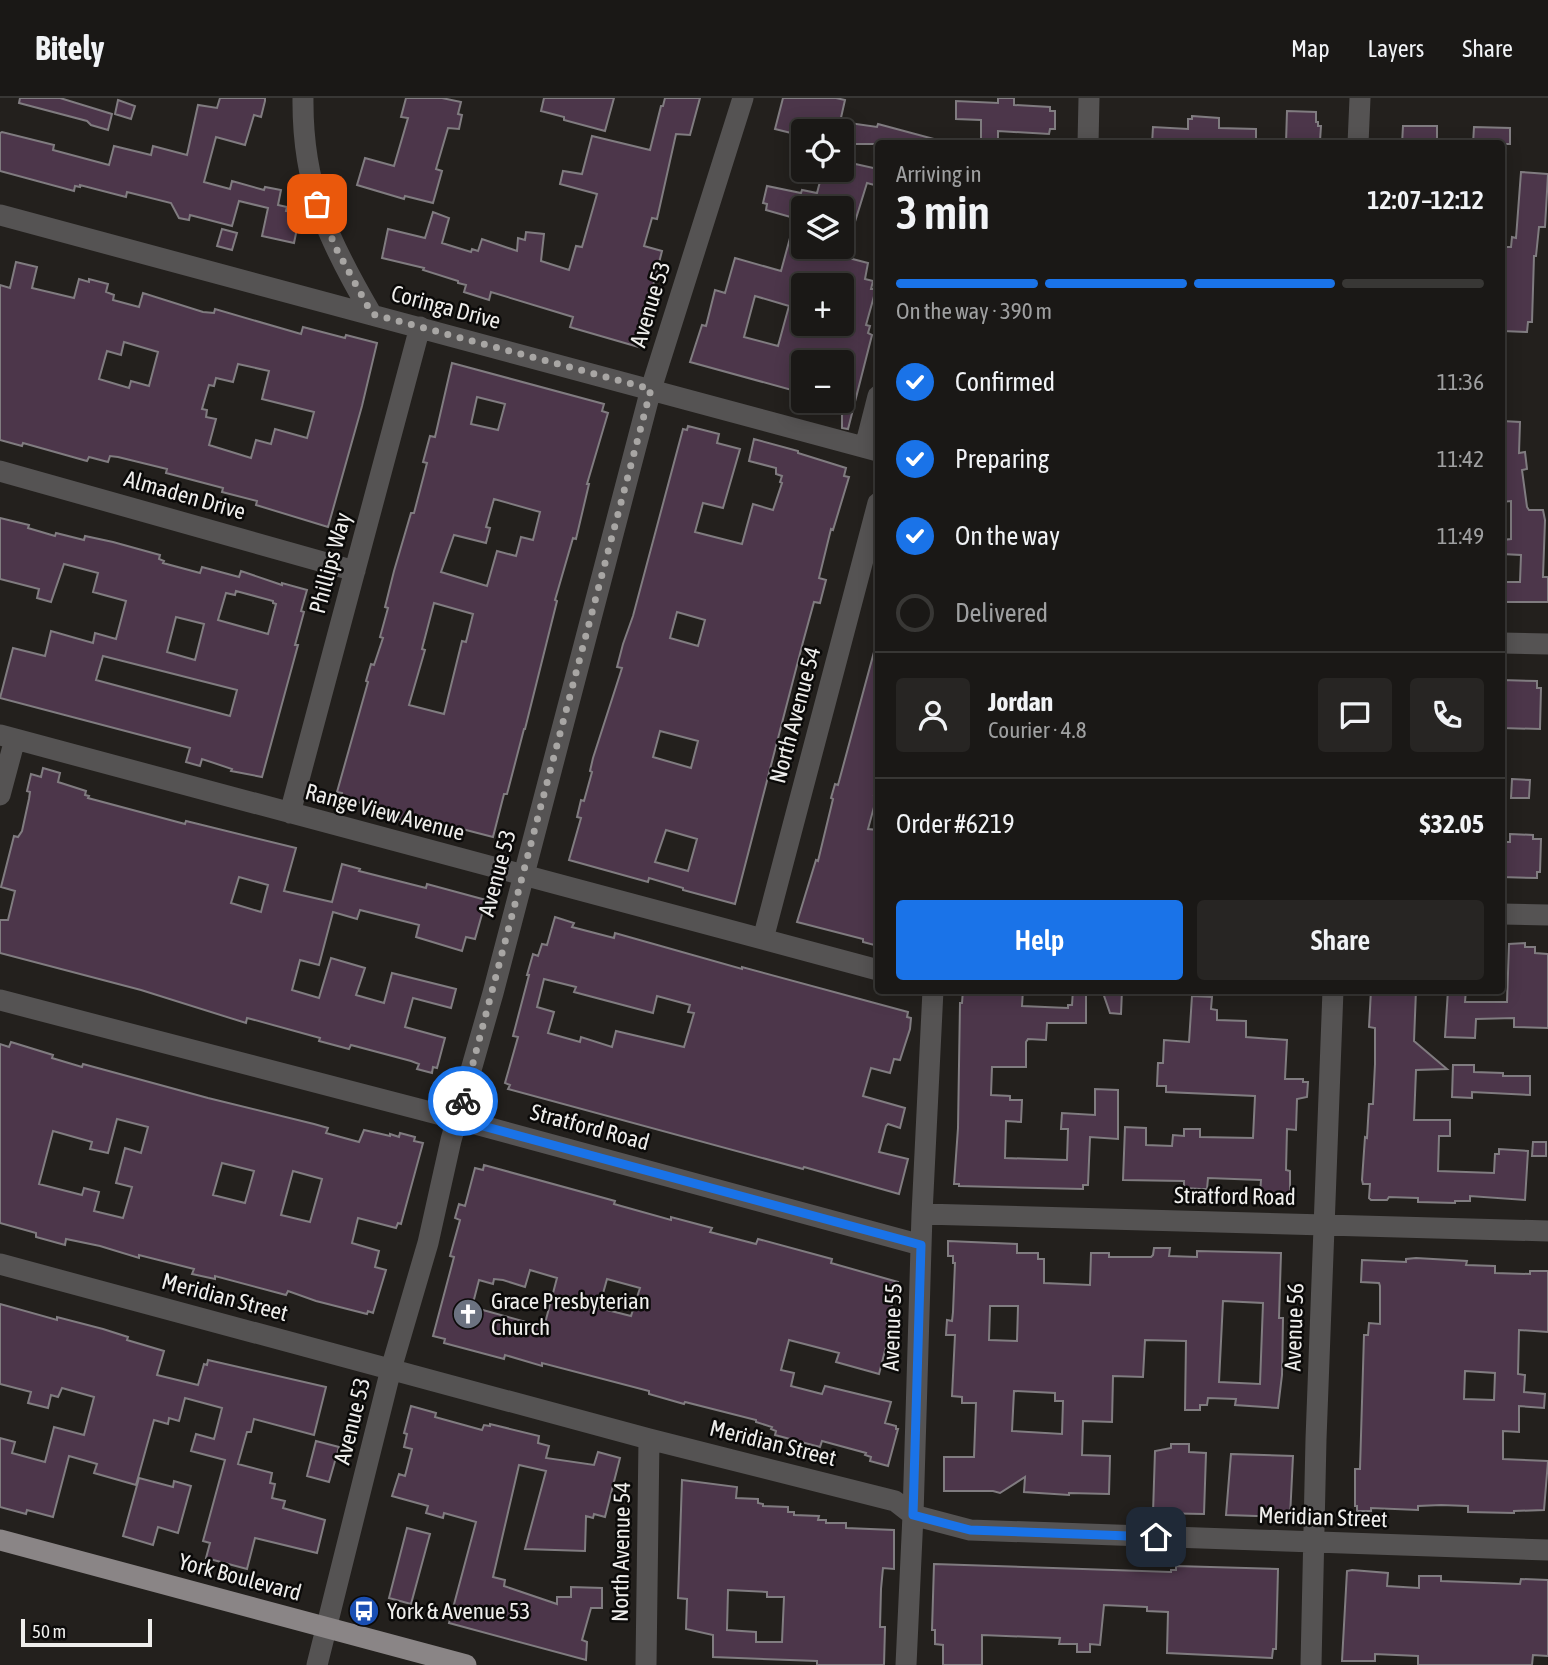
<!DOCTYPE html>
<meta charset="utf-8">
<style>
body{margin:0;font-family:"Asap Condensed",sans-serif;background:#272523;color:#f1f3f6;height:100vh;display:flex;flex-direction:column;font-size:26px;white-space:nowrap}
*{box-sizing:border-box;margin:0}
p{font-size:23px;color:#9fa0a1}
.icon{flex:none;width:38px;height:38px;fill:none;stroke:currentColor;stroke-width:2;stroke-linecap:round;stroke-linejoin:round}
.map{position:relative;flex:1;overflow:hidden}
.side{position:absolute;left:875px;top:42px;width:630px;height:854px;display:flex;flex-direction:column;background:#1a1816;border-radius:7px;box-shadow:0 4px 18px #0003,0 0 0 2px #383735}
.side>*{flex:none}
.buttons{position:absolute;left:791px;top:21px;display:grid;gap:14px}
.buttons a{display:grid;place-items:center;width:63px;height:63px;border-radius:7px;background:#1a1816;box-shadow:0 4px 18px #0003,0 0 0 2px #383735;font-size:35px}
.scale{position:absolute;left:21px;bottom:18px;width:131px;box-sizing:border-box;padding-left:7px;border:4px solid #efeeec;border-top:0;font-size:19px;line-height:24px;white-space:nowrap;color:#efeeec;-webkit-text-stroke:5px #0b0a09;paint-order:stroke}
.pin{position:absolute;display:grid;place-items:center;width:60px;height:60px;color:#fff;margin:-30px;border-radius:14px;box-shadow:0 4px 10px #0006}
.courier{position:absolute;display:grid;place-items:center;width:70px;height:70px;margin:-35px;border:5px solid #1a73e8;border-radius:50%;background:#fff;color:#222;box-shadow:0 2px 9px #0007}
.head em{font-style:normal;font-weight:600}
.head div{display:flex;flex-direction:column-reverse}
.head{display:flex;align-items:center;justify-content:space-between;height:119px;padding:0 21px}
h1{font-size:46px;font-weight:600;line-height:52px}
.bar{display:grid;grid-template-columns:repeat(4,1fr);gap:10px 7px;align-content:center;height:84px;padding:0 21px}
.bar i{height:9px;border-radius:5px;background:#383735}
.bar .on{background:#1a73e8}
.bar p{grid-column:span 4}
.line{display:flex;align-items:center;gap:18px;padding:0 21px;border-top:2px solid #383735}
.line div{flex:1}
.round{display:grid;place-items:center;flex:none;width:74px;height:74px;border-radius:7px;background:#272523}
ol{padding:0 21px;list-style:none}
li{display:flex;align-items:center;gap:21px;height:77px}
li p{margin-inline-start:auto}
li .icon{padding:7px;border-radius:50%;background:#1a73e8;color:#fff;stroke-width:4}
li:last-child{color:#9fa0a1}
li i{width:38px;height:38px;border:4px solid #383735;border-radius:50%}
.action{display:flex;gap:14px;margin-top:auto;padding:14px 21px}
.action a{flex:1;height:80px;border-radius:7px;background:#1a73e8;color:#fff;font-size:28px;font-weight:600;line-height:80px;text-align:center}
.action a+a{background:#272523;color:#f1f3f6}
header{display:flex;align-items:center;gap:42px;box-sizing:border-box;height:98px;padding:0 35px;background:#1a1816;border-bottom:2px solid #383735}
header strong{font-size:33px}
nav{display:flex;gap:38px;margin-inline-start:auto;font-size:24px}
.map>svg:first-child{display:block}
</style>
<header>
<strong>Bitely</strong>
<nav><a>Map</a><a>Layers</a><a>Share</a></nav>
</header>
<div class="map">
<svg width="1548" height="1567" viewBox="0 0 1548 1567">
<rect width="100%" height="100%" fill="#23201d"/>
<path fill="#4c364a" stroke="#807c80" stroke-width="2" fill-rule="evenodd" d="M20 0H60L112 16 108 32 91 27 87 23 19 5Z
M220 0H265V3L261 19 254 17 245 47 216 39 204 84 230 91 232 83 264 92 265 89 281 92 278 107 287 109 286 113 300 116 294 145 262 138 268 110 239 103 232 128 190 117 189 122 179 120 171 105 127 94 126 99 80 87V89L75 88 74 93 0 73V35L2 34 54 47 53 52 109 67 114 48 151 57 153 48 187 57 198 7 217 10Z
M406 0H442L461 4 458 16 462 17 459 31 448 30 436 71 442 73 433 105 405 98 404 101 357 87 365 60 394 68 408 20 401 19Z
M544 0H614L605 33 564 22V19L541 13Z
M665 0H700L690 37 676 36 657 121 652 120 644 148 662 153 653 188 657 189 644 230 648 231 642 250 573 230 570 229 573 219 491 194 489 202 464 194 466 187 458 185V183L423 172 424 170 382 160 388 131 425 140 433 114 449 120 442 145 471 154 472 151 478 153 482 141 517 153 518 140 525 142 526 134 544 136 541 163 569 172 576 148 582 149 597 96 560 86 563 73 582 76 592 38 650 52 661 8H663Z
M783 0H836L845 2 838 33H803V38L775 31Z
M998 0H1014V7L1050 9V13H1055V31H1050L1049 36 998 33V44L981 43V22L956 21V3L998 5Z
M118 2 135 8 131 21 115 16Z
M1287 13 1316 14V24H1318V28H1321L1320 43H1315V46L1286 45Z
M1192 18 1219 20V30L1256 31V46H1152L1153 29 1188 31V21H1192Z
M842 24 877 29 878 26 934 41V46H842Z
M1403 28H1437V46H1402Z
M1474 29 1510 30V46H1473Z
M842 63 878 71V88L867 85 845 156 842 155 841 158 868 165 865 181 873 183 871 191H876L866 227 870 228 868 235 872 237 848 331 842 330V264H803V278L799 294 690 264 702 227 706 228 715 192 725 195 735 160 781 173 790 140 803 143V149H842V110H803L801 122 766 112 767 106 763 105 767 88 801 95 802 92 817 95 823 72H842ZM803 187H842V226H803ZM755 198 789 208 778 248 744 239Z
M1521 74 1548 76 1545 129H1539L1536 158H1534L1532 224H1528L1527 234 1503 233 1502 224V149H1511L1512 139 1516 140Z
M222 131 237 135 232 152 217 148Z
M16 164 37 169 32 190 74 200 79 181 89 184V181L108 186 106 194 114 197 113 202 139 209 143 195 203 214 214 215 215 211 301 236 303 229 345 240 346 237 377 245 362 308 328 429 256 407 257 403 222 394 223 390 166 375 167 371 118 359 110 358 108 364 89 359 87 363 23 345 22 348 0 342V187L10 190ZM124 244 158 254 149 288 131 283 129 290 99 281 107 253 121 257ZM238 266 269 273 262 301 314 314 307 340 275 331 271 346 256 342 251 360 209 347 216 321 206 319 207 312 202 311 209 287 214 288 216 280 233 284Z
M452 265 604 306 602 313 608 315 587 386H589L576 441 573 440 555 502 557 503 525 631H524L507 696H504L493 739 431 723 429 730 394 720 396 714 341 700 342 695 337 694 368 584 366 583 371 566 374 567 383 540 380 539 388 510 385 509 394 473 411 415H414L427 365 423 364 430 338 435 339ZM477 299 505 306 498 332 471 326ZM494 401 540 414 533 442 521 439 516 458 497 453 487 488 441 474 454 437 486 445 490 430 486 429ZM434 505 473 516 466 544 462 543 444 616 409 607 425 552 422 551Z
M1502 323 1520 324 1519 355 1525 354 1527 371 1522 372 1527 409 1529 412H1543L1545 422 1543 479H1548V504H1502V484H1520L1521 457 1502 456V442L1511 441V403L1502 404Z
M688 328 719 336 717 345 740 351 723 410 703 405 695 434 742 446 753 406 773 412 782 385 780 384 782 378 776 376V370L749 363 754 341 798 353V355L846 370 844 378 849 379 833 432 831 431 819 480 826 482 820 505 814 504 803 544 735 806 683 792V790L649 780 648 784 569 762 581 720 577 719 581 702 584 703 592 674 590 673 593 660 622 570 617 569 623 546 633 518 683 331 687 332ZM677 514 705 522 698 548 670 540ZM660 633 698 643 691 670 653 659ZM666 732 697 741 688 773 655 764Z
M0 420 29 427 28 430 55 438 56 435 84 442 85 438 113 444 160 457 159 461 164 463 163 465 200 475 202 469 239 479 241 473 282 487V485L307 492 301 513 304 514 295 547H298L262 679 231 673 232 671 202 661 200 668 186 664 190 650 0 600 13 550 45 558 51 533 93 545 95 535 116 541 126 503 93 494 98 475 64 466 51 504 37 500 39 491 0 481ZM236 493 273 503V505L276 506 268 536 218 522 226 495 235 497ZM176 519 204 526 195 562 167 554ZM103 558 237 592 230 618 96 582Z
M874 554H878V644L875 657 878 658V682L874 697 877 698 868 731 878 732V848L863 844V841L797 824 816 762 818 763 833 701 831 700 835 686 838 687Z
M1502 582 1537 583V590H1541L1540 631 1502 630Z
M43 670 60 675 58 684 86 693 85 697 89 698 88 700 185 726 186 723 296 750 284 793 332 804 342 766 360 771 359 773 426 790 427 786 486 802 475 841 466 839 462 853 416 839 419 827 360 812 357 821 333 814 319 867 300 862 292 892 319 900 331 860 365 870 356 897 384 905 392 875 456 891 451 910 413 900 405 929 445 940 437 970 433 969 432 975 417 971 419 966 411 963 351 947 349 951 319 943 320 940 251 921 247 920 246 925 141 892 0 855V822H8L15 793 1 789 14 738 18 739 22 733 29 701 30 694 27 693 31 676 41 679ZM239 779 268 787 261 814 231 805Z
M1512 681 1530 682 1529 700H1511Z
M1510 736 1533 737V741H1541L1540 774H1537V780L1502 779V744H1510Z
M555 819 574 825 572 829 614 840 615 835 629 839 742 871V869L908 914 907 919 911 920 910 931 900 962 894 961 890 975 871 970 863 998 905 1010 900 1030 888 1026 886 1028 879 1054 908 1061 899 1096 804 1069 803 1071 508 991 510 987 505 985 518 939 513 938 529 877H527L533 856 538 858 542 846 547 847ZM544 881 576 889 574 894 653 915 657 898 690 907 688 914 694 915 684 949 616 933 612 949 581 939 580 944 548 935 554 914 537 909Z
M1525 845V849H1535V855L1548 856V930L1514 929V920L1476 921 1475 940 1445 939 1448 892H1466L1465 904H1507L1509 846Z
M963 892H1023L1022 908 1068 910V907H1072L1073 892H1086V925H1047L1046 942 1028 941 1026 944V969H992L991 997 1010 998V1002H1022L1021 1024 1006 1023 1005 1060 1067 1062 1068 1031H1061L1062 1015 1095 1017V991L1118 992V1041L1090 1039 1088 1087H1083V1091L959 1088V1086H954L958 1030 960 905H962Z
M1102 892H1122L1121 916 1110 915Z
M1371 892H1416L1414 943 1447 971 1416 972 1414 1022H1450V1038H1439L1438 1073 1494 1075 1495 1056H1499V1051L1528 1053 1525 1102 1470 1098V1103H1455V1105L1418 1104V1100L1389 1099 1387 1102H1371L1369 1100 1370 1086H1363L1362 1082 1365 1039 1367 1040 1369 1006H1373L1375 966V930L1369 929Z
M1192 898 1212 899 1211 911 1217 912V922L1246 923V939L1287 942 1285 981H1303V984H1308L1307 999 1297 1001 1296 1032 1287 1031 1286 1072 1290 1073V1097H1260L1261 1082 1208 1080 1207 1091H1201L1184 1090V1083L1123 1082 1125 1029 1146 1030V1047L1172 1048 1173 1037 1184 1038V1031H1200V1039L1253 1040 1255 998 1166 994V988H1157L1158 965H1163L1164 942 1189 944Z
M11 944 53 957 52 960 82 969 83 966 208 1000 314 1026 328 1030 326 1035 359 1044 364 1032 390 1038V1036L399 1039 400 1035 415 1039 414 1043 423 1045 401 1126 398 1125 396 1130 358 1120 352 1145 379 1153 375 1169 386 1172 373 1215 368 1213 367 1216 316 1203 288 1193 286 1197 215 1178V1181L192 1176 194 1171 139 1157V1160L100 1148 66 1141 65 1147 36 1139V1135L0 1125V946L9 949ZM117 1021 148 1029 141 1055 125 1050 116 1085 132 1089 123 1120 94 1113 99 1094 84 1090 82 1097 39 1086 53 1033 92 1044 90 1051 108 1055ZM222 1065 254 1073 245 1105 213 1097ZM293 1073 322 1081 310 1124 281 1117Z
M1453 967H1474V974L1503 975V978H1530V997L1472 994V1000L1452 999Z
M1533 1044H1546V1058H1532Z
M484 1067 615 1103 614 1106 671 1122V1119L712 1130 710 1134 756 1146 758 1141 832 1161 831 1165 898 1184 887 1226H890L887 1238 888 1241 879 1276 836 1264 839 1255 789 1242 781 1272 794 1275 791 1288 822 1296 825 1288 891 1304 885 1325 896 1328V1331H898L888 1368 870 1363 871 1359 865 1357 866 1355 822 1343 820 1349 775 1337 776 1333 771 1331 772 1329 756 1324V1322L685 1304 684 1306 649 1296V1293L542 1265V1268L505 1257 504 1261 444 1245 445 1241 433 1238 454 1159 450 1158 460 1122 455 1120 459 1106 465 1108 475 1070 483 1072ZM530 1172 557 1180 544 1229 472 1209 479 1182 493 1186 494 1181 503 1182 525 1189ZM607 1181 640 1190 631 1218 599 1210Z
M948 1143 1017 1146V1155H1038V1161H1044V1185L1090 1187 1091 1155H1109V1159H1151L1153 1157 1154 1150H1170L1169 1158 1197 1159V1153L1281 1155 1279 1220H1283L1282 1277 1278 1310 1235 1307 1236 1301 1208 1300 1207 1307H1200V1312H1185L1186 1243 1145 1242 1143 1279 1113 1278 1112 1324 1083 1323 1082 1357 1110 1358 1109 1396 1069 1395V1397L1024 1394 1025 1379 1000 1395 993 1393H944V1359H974L976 1305H962V1299L952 1298 955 1237H946L947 1222 952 1223 953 1214 955 1165H953V1158H948ZM1223 1203 1263 1205 1260 1286 1219 1284ZM990 1208H1018L1017 1243 989 1242ZM1014 1293 1055 1295V1303H1063L1062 1336 1012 1333Z
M1416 1160 1467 1163 1466 1167 1495 1168V1175L1530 1176V1173H1548V1234L1519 1232 1518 1276 1525 1277 1524 1294 1545 1296 1544 1310 1519 1308V1334L1503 1333V1361L1548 1363 1544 1412 1514 1413V1415L1468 1414V1408L1441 1407 1418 1408V1412L1371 1410V1413H1357V1408H1355V1371H1360L1364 1237H1368L1369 1225 1380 1226V1188L1379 1185 1361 1184 1362 1162 1406 1164V1161ZM1465 1273 1495 1275 1494 1302 1464 1301Z
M0 1206 57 1222V1219L103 1231 128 1239 127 1242 164 1253 157 1277 198 1287 204 1266 207 1267 208 1262 326 1289 314 1337 254 1321 251 1334H247L238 1366 272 1375 270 1385 275 1386 272 1400 285 1403 283 1410 325 1422 317 1455 255 1440 247 1471 206 1460 210 1445 203 1443 225 1362 191 1353 196 1336 214 1341 222 1310 185 1300 179 1323 169 1320 168 1326 154 1322 136 1387 94 1375 97 1366 69 1358 53 1419 27 1412 26 1416 0 1409V1340L15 1344 12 1355 45 1364 54 1329 84 1337 94 1299 62 1290 58 1299 51 1297 48 1310 28 1305 31 1294 0 1286Z
M411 1308 436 1315 435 1319 482 1332 484 1327 490 1328V1326L539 1338 538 1345 549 1348 546 1360 594 1367 598 1354 620 1360 605 1419 594 1416 593 1420 586 1418 585 1453 525 1451 546 1373 519 1367 493 1479 505 1482 504 1488 557 1506V1499H571V1489L602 1490V1510H591L582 1542 587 1544 586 1562 449 1525 476 1424 444 1415 443 1420 426 1415 428 1408 392 1398 399 1376 405 1378 412 1351 404 1349 407 1336 404 1335Z
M316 1343 339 1349 329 1384 307 1378Z
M1171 1346H1189V1354L1206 1355 1204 1416 1153 1415 1155 1353 1171 1350Z
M1231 1356 1293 1358 1290 1419 1226 1417Z
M139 1380 173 1389 174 1383 191 1388 178 1435 158 1429 153 1447 123 1438Z
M682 1382 737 1389 736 1400 758 1401V1405L763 1406V1408L788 1409V1414H794V1417L819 1418 818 1422H826V1425H846V1430L894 1432V1471L883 1470 881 1491 880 1529H885L884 1567H817V1563L713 1559V1537L686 1531 687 1501 678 1500ZM728 1492 767 1494V1499H784L782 1544H756V1534L727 1532Z
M407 1430 430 1436 411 1506 389 1500Z
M934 1466 1171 1474V1472H1176V1468L1278 1471 1276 1551H1273L1272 1560 1167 1555 1168 1514 1147 1513V1509L1104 1507 1100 1547 1090 1546V1554H1077V1546H1059L1060 1540 982 1537V1567H943V1547L935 1546V1532H932Z
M1352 1472 1388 1475 1387 1488 1419 1490V1478H1441V1483L1520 1486 1521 1481 1548 1482V1558L1533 1557 1532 1567H1418V1558L1375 1556V1563H1342L1347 1473Z"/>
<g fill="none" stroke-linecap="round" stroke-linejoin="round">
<path stroke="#555353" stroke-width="21" d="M303 0C302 88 328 142 372 217
M1088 46 1089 0
M1358 46 1360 0
M0 117 878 353
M865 349 878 298
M0 373 355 473
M1502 545 1548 546
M0 637 878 872
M0 697 15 641
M290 715 420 229
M1502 816 1548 817
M763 841 878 405
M0 902 457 1021 921 1147
M922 1116 1548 1133
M0 1166 649 1341 895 1403 913 1417 970 1432 1548 1452
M317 1567 391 1271 428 1145 451 1042 493 895 651 291 743 0
M646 1567 649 1341
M906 1567 913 1417 922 1116 933 892
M1311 1567 1316 1341 1333 892"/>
<path stroke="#8a8586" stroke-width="21" d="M0 1442 466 1567"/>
</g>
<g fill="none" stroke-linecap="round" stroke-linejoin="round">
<path stroke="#a8a6a4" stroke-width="7" stroke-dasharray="0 12.6" d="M317 106 337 152 372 216 651 291 463 1003"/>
<path stroke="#1a73e8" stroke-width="9" d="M463 1003 457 1021 921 1147 913 1417 970 1432 1156 1439"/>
</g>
<defs>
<g id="church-disc" transform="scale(1.575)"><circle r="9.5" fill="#6b7280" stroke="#0b0a09"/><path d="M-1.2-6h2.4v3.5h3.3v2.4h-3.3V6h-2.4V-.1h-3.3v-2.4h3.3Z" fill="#fff"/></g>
<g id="bus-disc" transform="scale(1.575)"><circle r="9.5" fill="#1a4fb4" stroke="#0b0a09"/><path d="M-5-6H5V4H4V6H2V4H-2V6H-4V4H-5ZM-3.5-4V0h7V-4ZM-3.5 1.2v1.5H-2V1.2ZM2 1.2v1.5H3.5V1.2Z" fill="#fff"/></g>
</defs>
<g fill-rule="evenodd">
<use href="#church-disc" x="468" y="1216"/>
<use href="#bus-disc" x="364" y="1513"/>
</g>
<g text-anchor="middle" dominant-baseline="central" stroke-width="5" stroke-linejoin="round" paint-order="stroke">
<g font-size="23" fill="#efeeec" stroke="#0b0a09">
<text transform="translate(650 206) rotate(-73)">Avenue 53</text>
<text transform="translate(446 209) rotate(15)">Coringa Drive</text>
<text transform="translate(185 397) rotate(16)">Almaden Drive</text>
<text transform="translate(330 465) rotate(-75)">Phillips Way</text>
<text transform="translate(795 617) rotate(-75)">North Avenue 54</text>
<text transform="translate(385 714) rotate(15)">Range View Avenue</text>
<text transform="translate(497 775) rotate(-75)">Avenue 53</text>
<text transform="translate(590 1029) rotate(15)">Stratford Road</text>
<text transform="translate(1235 1098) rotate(1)">Stratford Road</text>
<text transform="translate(225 1199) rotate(15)">Meridian Street</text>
<text transform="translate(892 1229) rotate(-88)">Avenue 55</text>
<text transform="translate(1294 1229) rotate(-88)">Avenue 56</text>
<text transform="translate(352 1323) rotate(-76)">Avenue 53</text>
<text transform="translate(773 1345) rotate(14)">Meridian Street</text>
<text transform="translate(1323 1419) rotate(2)">Meridian Street</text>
<text transform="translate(621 1454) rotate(-89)">North Avenue 54</text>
<text transform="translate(240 1479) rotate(15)">York Boulevard</text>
</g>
<g font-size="23" fill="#efeeec" stroke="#0b0a09" text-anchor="start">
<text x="491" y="1203">Grace Presbyterian<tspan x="491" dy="26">Church</tspan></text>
<text x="387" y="1513">York &amp; Avenue 53</text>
</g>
</g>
</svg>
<div class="buttons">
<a><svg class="icon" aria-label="locate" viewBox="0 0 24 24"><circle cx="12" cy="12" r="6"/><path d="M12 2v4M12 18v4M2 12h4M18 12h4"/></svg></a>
<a><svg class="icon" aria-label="layers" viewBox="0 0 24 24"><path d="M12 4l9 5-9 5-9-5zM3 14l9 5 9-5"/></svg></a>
<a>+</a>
<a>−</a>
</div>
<div class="scale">50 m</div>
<div class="pin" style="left:317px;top:106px;background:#ea580c"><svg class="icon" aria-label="bag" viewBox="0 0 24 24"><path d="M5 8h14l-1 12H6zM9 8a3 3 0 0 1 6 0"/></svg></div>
<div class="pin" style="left:1156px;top:1439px;background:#1f2937"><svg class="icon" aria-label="home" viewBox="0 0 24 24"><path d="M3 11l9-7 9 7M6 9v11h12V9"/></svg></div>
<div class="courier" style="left:463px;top:1003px"><svg class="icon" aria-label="bike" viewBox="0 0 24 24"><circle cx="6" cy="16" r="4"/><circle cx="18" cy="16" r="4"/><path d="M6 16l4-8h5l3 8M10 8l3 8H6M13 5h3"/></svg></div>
<section class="side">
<div class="head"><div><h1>3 min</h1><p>Arriving in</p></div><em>12:07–12:12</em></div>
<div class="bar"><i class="on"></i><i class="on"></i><i class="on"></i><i></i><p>On the way · 390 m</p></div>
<ol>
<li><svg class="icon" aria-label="check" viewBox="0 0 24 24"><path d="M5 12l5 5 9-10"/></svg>Confirmed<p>11:36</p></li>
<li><svg class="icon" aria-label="check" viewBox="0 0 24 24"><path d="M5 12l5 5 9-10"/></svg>Preparing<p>11:42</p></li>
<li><svg class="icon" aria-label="check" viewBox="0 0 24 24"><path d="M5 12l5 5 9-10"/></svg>On the way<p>11:49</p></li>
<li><i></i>Delivered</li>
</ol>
<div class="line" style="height:126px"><a class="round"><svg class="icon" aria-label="person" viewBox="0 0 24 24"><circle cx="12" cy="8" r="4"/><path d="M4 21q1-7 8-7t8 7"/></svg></a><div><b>Jordan</b><p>Courier · 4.8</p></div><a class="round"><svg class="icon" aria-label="chat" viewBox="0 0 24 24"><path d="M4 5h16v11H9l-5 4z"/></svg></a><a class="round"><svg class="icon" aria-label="phone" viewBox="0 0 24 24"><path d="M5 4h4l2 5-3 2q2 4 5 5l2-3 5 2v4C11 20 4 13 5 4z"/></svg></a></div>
<div class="line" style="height:91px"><div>Order #6219</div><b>$32.05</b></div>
<div class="action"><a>Help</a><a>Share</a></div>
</section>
</div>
